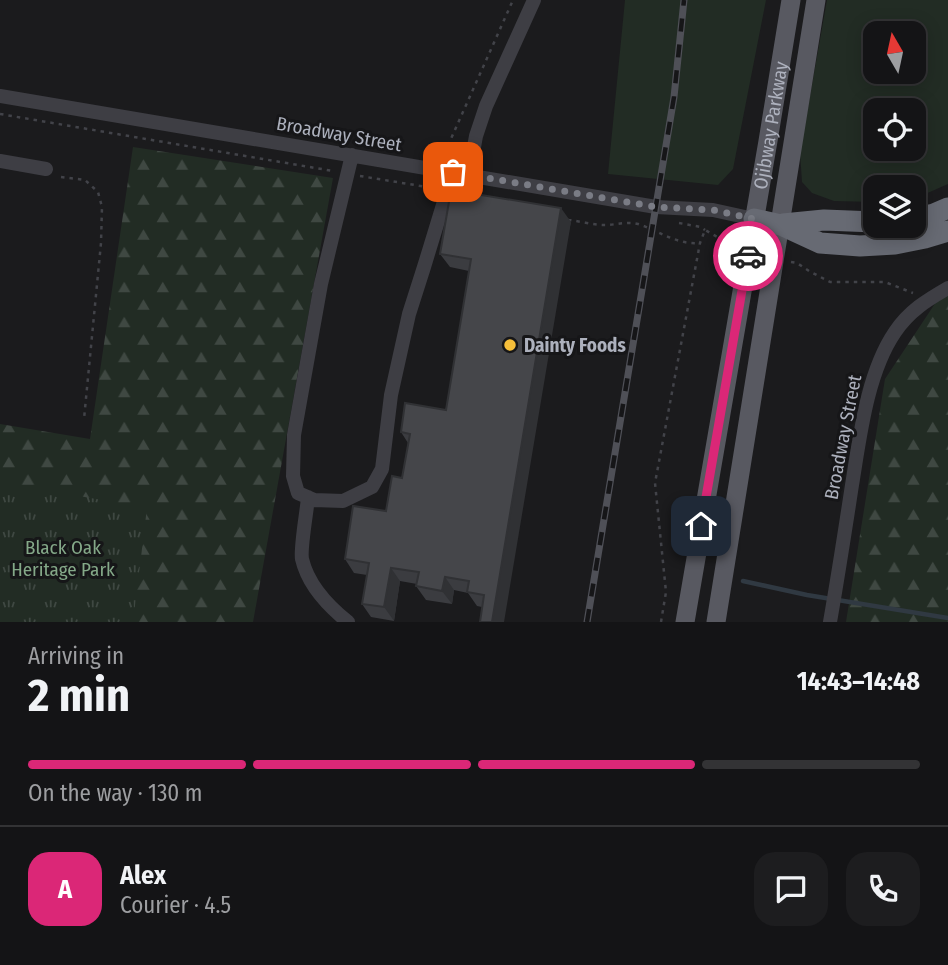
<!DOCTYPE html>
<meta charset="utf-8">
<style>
body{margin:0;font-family:"Fira Sans Condensed",sans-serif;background:#1d1d1f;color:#f1f3f6;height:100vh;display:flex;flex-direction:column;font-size:26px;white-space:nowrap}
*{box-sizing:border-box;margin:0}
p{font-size:23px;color:#9d9ea1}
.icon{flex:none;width:38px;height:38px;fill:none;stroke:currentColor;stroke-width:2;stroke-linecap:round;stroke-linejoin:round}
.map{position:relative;height:622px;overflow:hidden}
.sheet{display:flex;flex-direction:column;background:#141416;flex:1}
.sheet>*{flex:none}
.needle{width:46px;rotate:351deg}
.buttons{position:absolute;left:863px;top:21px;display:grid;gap:14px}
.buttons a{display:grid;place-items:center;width:63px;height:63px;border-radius:14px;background:#141416;box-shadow:0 4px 18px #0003,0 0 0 2px #333335;font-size:35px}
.pin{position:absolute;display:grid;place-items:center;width:60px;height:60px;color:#fff;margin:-30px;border-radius:14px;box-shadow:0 4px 10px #0006}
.courier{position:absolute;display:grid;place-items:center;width:70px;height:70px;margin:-35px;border:5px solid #db2777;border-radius:50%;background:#fff;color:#222;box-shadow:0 2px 9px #0007}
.summary em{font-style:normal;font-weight:700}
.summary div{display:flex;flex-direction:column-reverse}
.summary{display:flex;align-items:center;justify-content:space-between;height:119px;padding:0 28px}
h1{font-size:46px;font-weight:700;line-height:52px}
.bar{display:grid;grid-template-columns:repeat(4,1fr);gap:10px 7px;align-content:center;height:84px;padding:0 28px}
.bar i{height:9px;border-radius:5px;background:#333335}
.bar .selected{background:#db2777}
.bar p{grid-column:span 4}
.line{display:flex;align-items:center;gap:18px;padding:0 28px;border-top:2px solid #333335}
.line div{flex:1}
.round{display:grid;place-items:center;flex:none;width:74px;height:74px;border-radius:21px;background:#1d1d1f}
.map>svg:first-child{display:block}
</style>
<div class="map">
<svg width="948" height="622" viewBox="0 0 948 622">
<defs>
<pattern id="forest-firs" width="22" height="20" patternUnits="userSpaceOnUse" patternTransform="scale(1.75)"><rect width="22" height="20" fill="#222c24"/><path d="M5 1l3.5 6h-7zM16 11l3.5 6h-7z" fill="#3f4842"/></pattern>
<pattern id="park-tufts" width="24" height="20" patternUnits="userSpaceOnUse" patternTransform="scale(1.75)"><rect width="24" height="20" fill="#222c24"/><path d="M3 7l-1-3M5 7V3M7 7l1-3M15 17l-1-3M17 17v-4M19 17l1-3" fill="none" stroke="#3f4842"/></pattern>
</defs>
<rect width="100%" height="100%" fill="#1b1b1d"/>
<path fill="#222c24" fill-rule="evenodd" d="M625 0H766L733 169 718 185 608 174Z
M827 0H948V184L914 199V187H875V202L834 201 812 193 802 182 800 153ZM875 33H914V72H875ZM875 110H914V149H875Z"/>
<path fill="url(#forest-firs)" d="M133 147 333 178 253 622H0V424L90 439Z
M948 294V622H846L885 379 940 296Z"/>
<path fill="url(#park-tufts)" d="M0 482 147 508 133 622H0Z"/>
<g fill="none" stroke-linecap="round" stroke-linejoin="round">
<path stroke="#303942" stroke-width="4.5" d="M743 581 807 595 948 618"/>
<path stroke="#424349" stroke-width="2.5" stroke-dasharray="3.5 5" stroke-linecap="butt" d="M0 114 333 171
M435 156 445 150 450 141 513 0
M360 176 433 188
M61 177 85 180 98 192 102 207 101 243 84 419
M568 220C580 221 593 225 605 225 616 225 627 221 638 224 660 231 676 245 700 243
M679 223 701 227 705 230
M791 262 797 263 809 271 830 282H885L913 293
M661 622 666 592 655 483 700 243 705 230 719 238 726 251 733 252"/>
<path stroke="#3e3e44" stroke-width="14" d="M0 96 656 207 713 210 754 219
M352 155 321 284 294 435 293 476 298 493 314 500 343 501 372 487 382 469 391 395 409 314 424 267 453 172
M0 161 46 169
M469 175 476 136 486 106 534 0
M308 497C307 511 300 548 302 559 308 585 328 606 348 622
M830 622C838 576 845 531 852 485 860 436 867 373 895 332 909 311 927 300 948 288"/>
<g stroke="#585961" stroke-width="19">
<path id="s1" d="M685 622 768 141 791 0"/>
<path d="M716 622 816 0"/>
</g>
<path stroke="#676a73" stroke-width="21" d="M754 219 781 225 820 243 860 246 895 244 925 238 948 231
M914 219 934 214 948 208
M783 224 824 220 875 222"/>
<g stroke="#4f5057" stroke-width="7">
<path id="rail" d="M587 622 674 97 684 0"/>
</g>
<use href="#rail" stroke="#161618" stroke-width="4.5" stroke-dasharray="13" stroke-linecap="butt"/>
</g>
<path fill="#3b3c40" d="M571 222 482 607 477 606 468 593 454 590 452 604 426 600 416 586 417 584 400 581 394 621 371 617 362 604 367 575 354 573 345 559 386 511 402 478 408 443 401 432 446 410 469 271 450 267 440 254Z"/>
<path fill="#303134" d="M561 208 571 222 504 622H492Z
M391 568 400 581 394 621 384 607Z
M445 577 454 590 452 604 442 591Z"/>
<path fill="#45464a" stroke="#303134" stroke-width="2" d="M451 190 561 208 492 622H480L484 595 467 592 469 581 445 577 442 591 416 586 419 572 391 568 384 607 362 604 369 563 345 559 353 506 386 511 392 476 402 478 410 434 401 432 405 403 446 410 471 259 440 254Z"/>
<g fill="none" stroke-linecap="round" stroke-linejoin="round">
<path stroke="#7a7c85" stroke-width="7" stroke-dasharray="0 12.6" d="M453 172 656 207 713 210 754 219 748 256"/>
<path stroke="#db2777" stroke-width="9" d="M701 526 748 256"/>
</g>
<circle fill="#f6bf3a" stroke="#161618" stroke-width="2.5" cx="510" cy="345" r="7"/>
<g text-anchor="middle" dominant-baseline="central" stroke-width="6" stroke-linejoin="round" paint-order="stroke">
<g font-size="19" fill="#adb1bd" stroke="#161618">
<text stroke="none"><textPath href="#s1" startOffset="504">Ojibway Parkway</textPath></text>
<text transform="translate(339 134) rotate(10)">Broadway Street</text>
<text transform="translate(843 437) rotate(-79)">Broadway Street</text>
</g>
<g font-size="19" font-weight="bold" fill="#adb1bd" stroke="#161618" text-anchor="start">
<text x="524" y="345">Dainty Foods</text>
</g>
<g font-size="19" fill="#84a888" stroke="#161618">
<text x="63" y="547">Black Oak<tspan x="63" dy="22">Heritage Park</tspan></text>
</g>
</g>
</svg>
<div class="buttons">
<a><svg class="needle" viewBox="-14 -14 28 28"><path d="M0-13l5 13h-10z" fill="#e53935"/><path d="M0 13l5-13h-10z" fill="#9d9ea1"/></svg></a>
<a><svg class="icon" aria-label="locate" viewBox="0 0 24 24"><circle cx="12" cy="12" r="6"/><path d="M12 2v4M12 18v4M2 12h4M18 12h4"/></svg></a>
<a><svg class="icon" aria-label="layers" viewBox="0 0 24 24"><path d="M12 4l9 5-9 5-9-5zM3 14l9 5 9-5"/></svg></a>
</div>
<div class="pin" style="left:453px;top:172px;background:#ea580c"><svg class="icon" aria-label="bag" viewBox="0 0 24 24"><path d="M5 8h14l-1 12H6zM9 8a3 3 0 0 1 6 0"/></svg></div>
<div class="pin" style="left:701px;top:526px;background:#1f2937"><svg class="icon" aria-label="home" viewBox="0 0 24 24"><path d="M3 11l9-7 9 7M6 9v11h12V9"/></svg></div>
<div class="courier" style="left:748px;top:256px"><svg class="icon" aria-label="car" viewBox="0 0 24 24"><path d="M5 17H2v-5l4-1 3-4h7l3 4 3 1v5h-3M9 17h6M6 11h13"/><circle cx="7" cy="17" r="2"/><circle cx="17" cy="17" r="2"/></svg></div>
</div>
<section class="sheet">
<div class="summary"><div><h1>2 min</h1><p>Arriving in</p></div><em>14:43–14:48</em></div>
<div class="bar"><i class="selected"></i><i class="selected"></i><i class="selected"></i><i></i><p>On the way · 130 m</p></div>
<div class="line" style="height:126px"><b class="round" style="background:#db2777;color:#fff">A</b><div><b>Alex</b><p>Courier · 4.5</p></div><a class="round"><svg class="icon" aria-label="chat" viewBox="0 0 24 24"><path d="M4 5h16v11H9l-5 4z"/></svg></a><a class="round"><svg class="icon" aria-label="phone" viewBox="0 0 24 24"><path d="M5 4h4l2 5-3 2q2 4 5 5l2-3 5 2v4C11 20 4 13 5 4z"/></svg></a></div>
</section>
